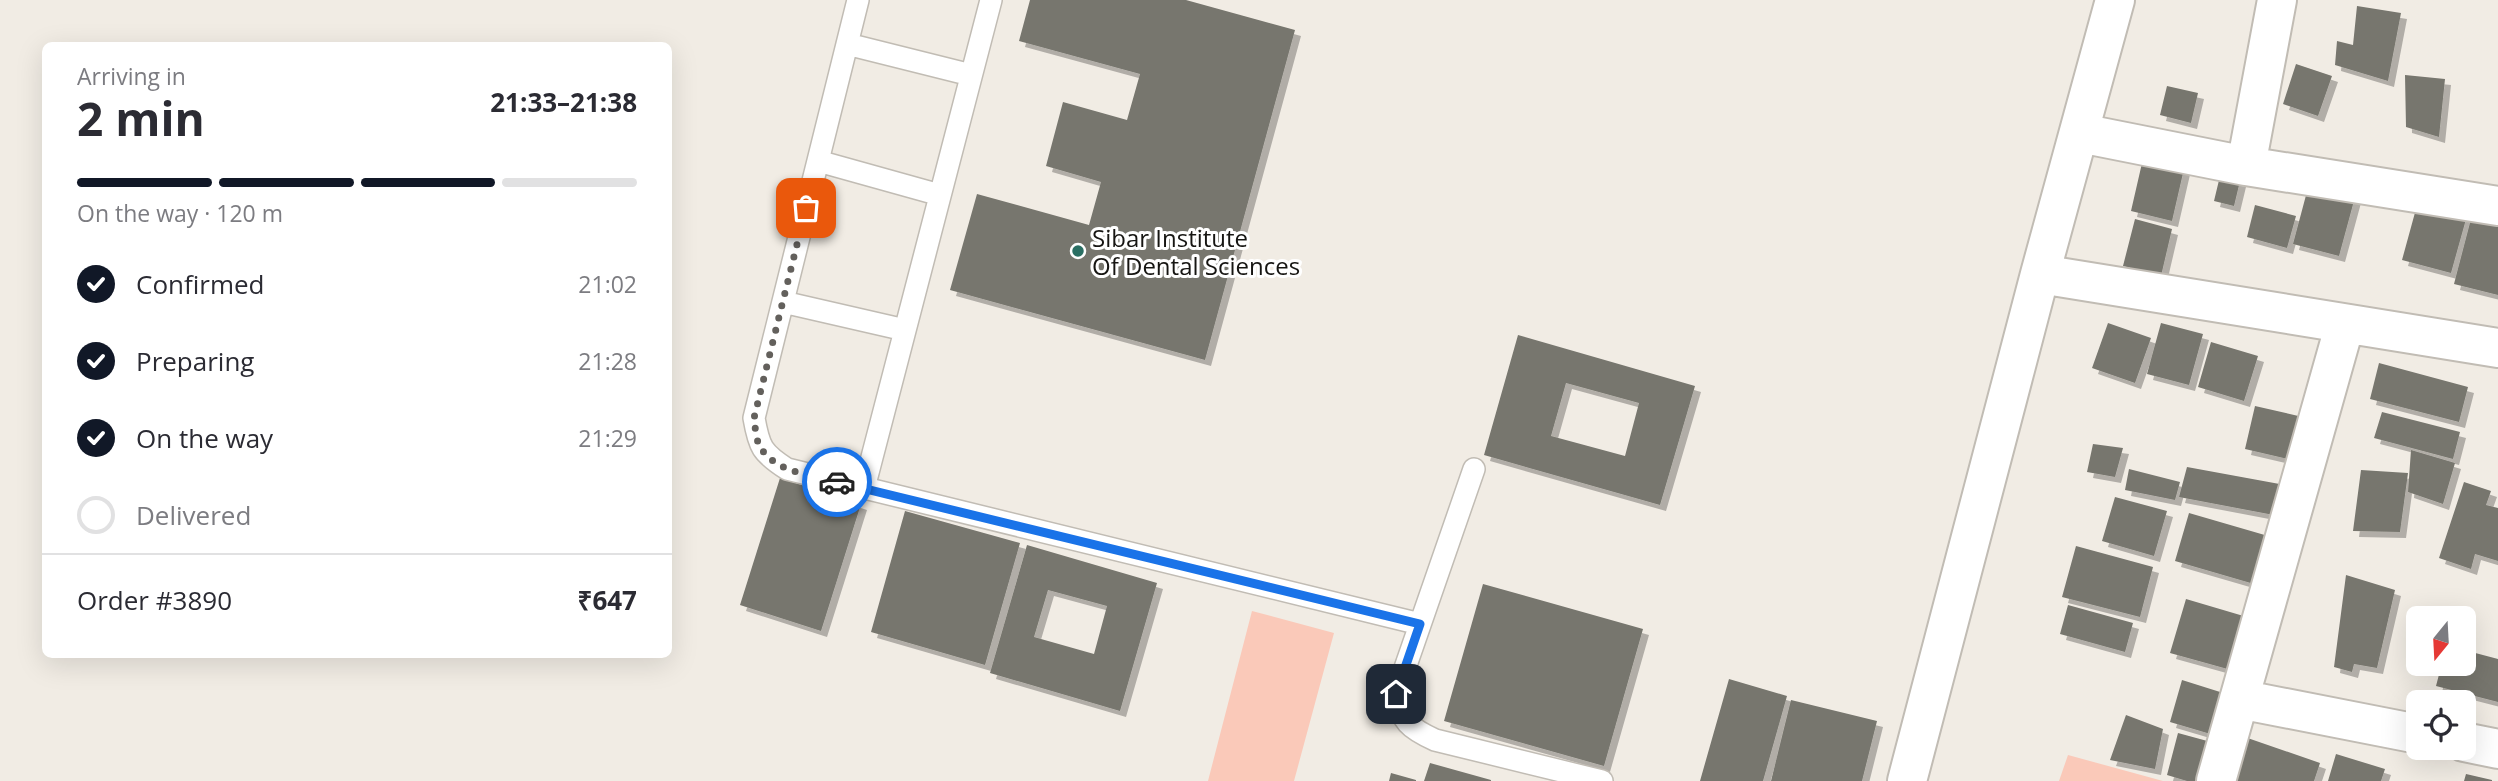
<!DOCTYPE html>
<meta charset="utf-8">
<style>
body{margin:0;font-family:"Open Sans",sans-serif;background:#f7f7f7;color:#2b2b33;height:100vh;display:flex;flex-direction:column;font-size:26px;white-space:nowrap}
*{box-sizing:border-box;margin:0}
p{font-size:23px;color:#7c7c81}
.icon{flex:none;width:38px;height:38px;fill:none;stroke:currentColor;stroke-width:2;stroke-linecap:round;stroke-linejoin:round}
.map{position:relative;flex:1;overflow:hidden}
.panel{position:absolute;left:42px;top:42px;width:630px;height:616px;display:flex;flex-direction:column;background:#fff;border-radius:10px;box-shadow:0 7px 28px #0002}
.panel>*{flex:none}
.needle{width:46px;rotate:198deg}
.fabs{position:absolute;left:2406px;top:606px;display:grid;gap:14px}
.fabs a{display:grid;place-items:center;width:70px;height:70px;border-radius:10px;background:#fff;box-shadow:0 7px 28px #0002;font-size:35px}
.pin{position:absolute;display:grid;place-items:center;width:60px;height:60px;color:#fff;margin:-30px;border-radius:14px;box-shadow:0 4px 10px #0006}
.courier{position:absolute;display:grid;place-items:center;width:70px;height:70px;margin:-35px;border:5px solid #1a73e8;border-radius:50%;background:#fff;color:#222;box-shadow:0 2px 9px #0007}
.headline em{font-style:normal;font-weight:700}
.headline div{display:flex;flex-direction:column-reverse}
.headline{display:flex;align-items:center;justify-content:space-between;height:119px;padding:0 35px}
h1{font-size:46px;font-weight:700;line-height:52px}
.bar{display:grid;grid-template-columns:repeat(4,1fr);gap:10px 7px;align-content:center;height:84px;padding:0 35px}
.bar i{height:9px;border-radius:5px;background:#e1e1e2}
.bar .active{background:#111827}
.bar p{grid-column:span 4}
.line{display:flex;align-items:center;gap:18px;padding:0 35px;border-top:2px solid #e1e1e2}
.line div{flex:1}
ol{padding:0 35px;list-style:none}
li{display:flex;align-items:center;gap:21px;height:77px}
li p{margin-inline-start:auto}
li .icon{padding:7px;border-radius:50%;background:#111827;color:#fff;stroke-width:4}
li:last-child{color:#7c7c81}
li i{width:38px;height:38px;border:4px solid #e1e1e2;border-radius:50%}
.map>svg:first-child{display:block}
</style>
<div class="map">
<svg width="2498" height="781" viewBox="0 0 2498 781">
<defs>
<filter id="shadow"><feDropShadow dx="6" dy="6" stdDeviation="0" flood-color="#0004"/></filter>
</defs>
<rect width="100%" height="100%" fill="#f1ece4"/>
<path fill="#fac9b9" d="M1252 611 1334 633 1294 781H1208Z
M2068 755 2163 781H2059Z"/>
<path fill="#77766e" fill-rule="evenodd" filter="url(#shadow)" d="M1030 0H1186L1295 30 1205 360 950 290 977 194 1089 225 1101 182 1046 166 1063 102 1127 120 1140 74 1019 41Z
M2357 6 2401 13 2388 81 2335 65 2337 41 2353 45Z
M2296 64 2332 76 2318 116 2283 104Z
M2405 75 2445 79 2439 137 2406 127Z
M2167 86 2198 93 2191 123 2160 115Z
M2145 150 2186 160 2172 221 2131 211Z
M2220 176 2240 181 2234 206 2214 201Z
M2309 184 2355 197 2339 256 2293 244Z
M2419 198 2468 212 2451 273 2402 260Z
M2255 205 2296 216 2287 248 2247 237Z
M2135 219 2172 229 2161 276 2123 266Z
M2471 219 2498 226V295L2454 284Z
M2108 323 2151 338 2135 383 2092 368Z
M2161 323 2203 334 2189 385 2147 374Z
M1518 335 1695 386 1660 505 1484 455ZM1566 383 1639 403 1625 456 1551 436Z
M2211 342 2258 356 2244 401 2198 387Z
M2379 363 2468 387 2459 422 2370 399Z
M2255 406 2307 418 2297 461 2245 449Z
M2382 412 2460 432 2453 459 2374 438Z
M2093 444 2123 448 2115 477 2087 472Z
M2411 450 2455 463 2443 504 2408 492Z
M2187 467 2285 485 2279 516 2179 497Z
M2129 469 2180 482 2175 500 2125 490Z
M2361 470 2408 473 2400 532 2353 531Z
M780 478 861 504 821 631 740 605Z
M2464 482 2491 491 2486 505 2498 508V561L2475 554 2471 569 2439 558Z
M2115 497 2167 511 2154 556 2102 541Z
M905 511 1020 543 985 665 871 632Z
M2189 513 2275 538 2261 586 2175 561Z
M1027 545 1157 583 1120 711 990 673ZM1048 590 1107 606 1094 654 1034 637Z
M2076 546 2153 567 2140 617 2062 597Z
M2346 575 2395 590 2377 668 2354 664 2352 672 2334 667Z
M1483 584 1643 629 1604 766 1444 721Z
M2186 599 2257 620 2242 673 2170 653Z
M2068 605 2133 623 2125 652 2060 634Z
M2464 650 2498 659V702L2436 686 2442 663H2464Z
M1729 679 1787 696 1763 781H1700Z
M2182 680 2236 697 2224 738 2170 722Z
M1791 700 1877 721 1862 781H1771Z
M2126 715 2163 729 2155 769 2110 760Z
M2178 733 2222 745 2211 781H2187L2167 775Z
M2236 734 2320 763 2314 781H2221Z
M2336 754 2385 769 2381 781H2328Z
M1430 763 1491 780V781H1424Z
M1391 773 1416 780V781H1389Z
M2466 774 2492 780V781H2464Z"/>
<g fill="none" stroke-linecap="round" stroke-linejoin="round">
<g stroke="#c1bcb4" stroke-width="24">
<path id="lane" d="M858 0 754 418C759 447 762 453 787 469L1420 624
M847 44 971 75
M818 161 940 195
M783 302 905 330
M1474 469 1396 694C1402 722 1409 728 1435 740L1602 781
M864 488 991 0"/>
</g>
<g stroke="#c1bcb4" stroke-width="42">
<path id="street" d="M2080 133 2246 166 2498 206
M2246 166 2277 0
M2040 274 2498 348
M2239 699 2418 734
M2464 742 2498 749
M1907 781 2040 274 2115 0
M2216 781 2345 324"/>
</g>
<use href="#lane" stroke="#fff" stroke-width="21"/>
<use href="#street" stroke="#fff" stroke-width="38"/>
</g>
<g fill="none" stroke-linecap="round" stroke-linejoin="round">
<path stroke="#63605c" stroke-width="7" stroke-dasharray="0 12.6" d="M806 208 754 418C755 426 756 438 759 445 773 472 811 475 837 482"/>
<path stroke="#1a73e8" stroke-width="9" d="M837 482 1420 624 1396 694"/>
</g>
<circle fill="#2a6f63" stroke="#fff" stroke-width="2.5" cx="1078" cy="251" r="7"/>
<g text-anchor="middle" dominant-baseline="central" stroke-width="6" stroke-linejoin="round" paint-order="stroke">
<g font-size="24" fill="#161512" stroke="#fff" text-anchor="start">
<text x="1092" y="237">Sibar Institute<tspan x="1092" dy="28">Of Dental Sciences</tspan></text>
</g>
</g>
</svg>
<div class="fabs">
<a><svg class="needle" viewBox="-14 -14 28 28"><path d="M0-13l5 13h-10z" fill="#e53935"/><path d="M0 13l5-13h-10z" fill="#7c7c81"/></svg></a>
<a><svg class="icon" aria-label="locate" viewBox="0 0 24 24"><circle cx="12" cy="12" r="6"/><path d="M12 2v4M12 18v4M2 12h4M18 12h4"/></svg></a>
</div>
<div class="pin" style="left:806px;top:208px;background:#ea580c"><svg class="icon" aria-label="bag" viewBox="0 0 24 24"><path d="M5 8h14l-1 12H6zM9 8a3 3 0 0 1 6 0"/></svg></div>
<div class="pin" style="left:1396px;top:694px;background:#1f2937"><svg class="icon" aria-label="home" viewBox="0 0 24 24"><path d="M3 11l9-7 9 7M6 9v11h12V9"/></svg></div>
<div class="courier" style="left:837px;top:482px"><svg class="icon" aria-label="car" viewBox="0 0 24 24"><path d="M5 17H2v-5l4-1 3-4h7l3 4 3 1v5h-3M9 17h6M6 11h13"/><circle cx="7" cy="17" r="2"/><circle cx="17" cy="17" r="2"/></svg></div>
<section class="panel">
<div class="headline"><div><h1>2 min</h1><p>Arriving in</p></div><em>21:33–21:38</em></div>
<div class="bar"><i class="active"></i><i class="active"></i><i class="active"></i><i></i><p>On the way · 120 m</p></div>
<ol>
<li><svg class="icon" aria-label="check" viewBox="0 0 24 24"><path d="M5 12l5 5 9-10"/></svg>Confirmed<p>21:02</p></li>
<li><svg class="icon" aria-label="check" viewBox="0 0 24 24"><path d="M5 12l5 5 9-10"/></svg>Preparing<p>21:28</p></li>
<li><svg class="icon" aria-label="check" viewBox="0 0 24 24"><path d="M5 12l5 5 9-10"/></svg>On the way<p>21:29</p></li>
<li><i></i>Delivered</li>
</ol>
<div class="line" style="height:91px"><div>Order #3890</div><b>₹647</b></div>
</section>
</div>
